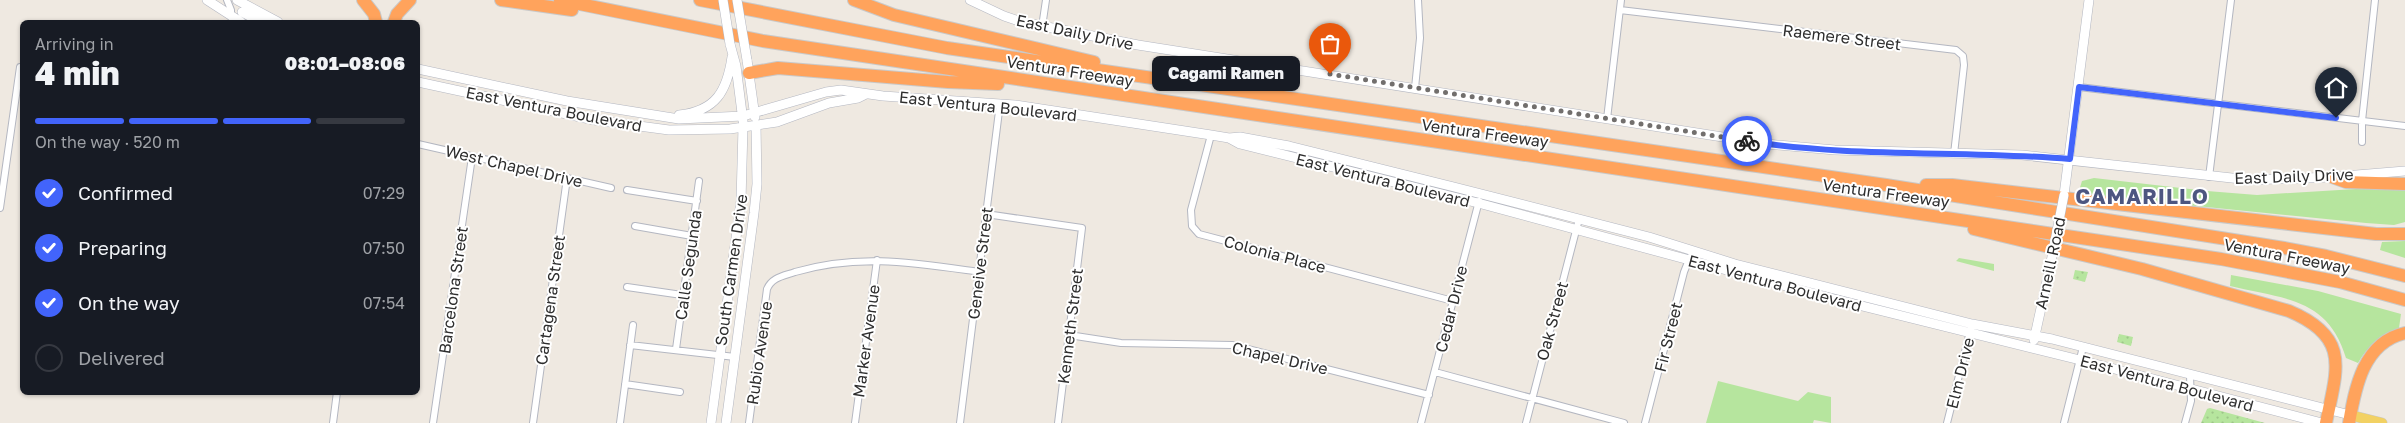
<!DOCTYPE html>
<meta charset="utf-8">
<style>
body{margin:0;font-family:"Golos Text",sans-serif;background:#20242c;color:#f1f3f6;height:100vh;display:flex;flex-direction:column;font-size:19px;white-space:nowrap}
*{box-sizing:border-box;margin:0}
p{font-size:16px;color:#9ea1a6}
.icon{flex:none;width:28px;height:28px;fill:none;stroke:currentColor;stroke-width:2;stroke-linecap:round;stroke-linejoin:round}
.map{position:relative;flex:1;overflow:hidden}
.side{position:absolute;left:20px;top:20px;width:400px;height:375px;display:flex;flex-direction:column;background:#171b24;border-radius:8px;box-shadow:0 1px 4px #0004}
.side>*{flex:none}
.pin{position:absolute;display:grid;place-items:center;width:42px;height:42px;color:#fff;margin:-51px -21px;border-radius:50% 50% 50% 0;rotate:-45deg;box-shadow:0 0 5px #0007}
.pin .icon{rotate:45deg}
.courier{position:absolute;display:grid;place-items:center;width:50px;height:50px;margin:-25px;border:4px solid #4264fb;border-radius:50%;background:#fff;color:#222;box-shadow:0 1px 6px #0007}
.bubble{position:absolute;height:35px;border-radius:8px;background:#171b24;box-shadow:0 1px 4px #0004;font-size:16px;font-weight:800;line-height:35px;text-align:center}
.head em{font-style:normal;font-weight:800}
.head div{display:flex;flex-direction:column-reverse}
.head{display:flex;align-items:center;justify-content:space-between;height:85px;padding:0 15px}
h1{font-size:32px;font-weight:800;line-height:38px}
.bar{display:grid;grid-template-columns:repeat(4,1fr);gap:8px 5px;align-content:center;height:60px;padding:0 15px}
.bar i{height:6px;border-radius:4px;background:#363941}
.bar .active{background:#4264fb}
.bar p{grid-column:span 4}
ol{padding:0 15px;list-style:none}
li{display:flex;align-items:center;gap:15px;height:55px}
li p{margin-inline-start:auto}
li .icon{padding:5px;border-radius:50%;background:#4264fb;color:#fff;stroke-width:4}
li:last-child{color:#9ea1a6}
li i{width:28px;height:28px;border:2px solid #363941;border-radius:50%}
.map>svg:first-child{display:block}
</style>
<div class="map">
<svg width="2405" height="423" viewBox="0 0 2405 423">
<defs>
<pattern id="park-dots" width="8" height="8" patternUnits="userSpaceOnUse" patternTransform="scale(1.25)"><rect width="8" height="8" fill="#b6e59e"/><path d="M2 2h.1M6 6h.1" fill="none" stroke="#9dc588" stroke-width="1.8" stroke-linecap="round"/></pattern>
</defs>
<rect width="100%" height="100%" fill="#efe9e1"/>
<path fill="#b6e59e" d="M2094 178 2207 191 2257 195 2405 186V222L2394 225 2366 223 2078 194 2082 181Z
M2405 241V258L2380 250 2382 242Z
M1959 258 1994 264V271L1956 261Z
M2231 275 2318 291 2401 314 2399 328C2382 336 2367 346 2358 363L2346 358C2328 297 2283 299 2230 286Z
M1718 381 1798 401 1808 392 1831 397V423L1814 420 1813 423H1706Z"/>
<path fill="url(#park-dots)" d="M2075 270 2088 272 2085 282 2073 279Z
M2119 334 2133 337 2131 346 2117 342Z
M2210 408 2265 423H2201L2207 409Z"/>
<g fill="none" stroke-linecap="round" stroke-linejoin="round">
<g stroke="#b4b7c1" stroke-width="8">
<path id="minor" d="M227 0 231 10V17
M1620 10 1956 50 1963 56 1964 65 1954 154
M1042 27 1046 0
M2079 87 2405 126
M1415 88 1420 38 1418 0
M1607 119 1621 0
M1211 135 1191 210 1192 226 1199 234 1453 301
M2362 142V121L2375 0
M418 144 611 188
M2209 177 2231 0
M627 190 697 201
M0 208 20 67
M986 214 1082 228 1058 423
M635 226 692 236
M627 287 682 295
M1069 335 1121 343 1232 345 1429 395
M630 345 735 357
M676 349 699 181
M1435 372 1624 423
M625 384 680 392
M333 423 337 392
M433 423 472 157
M533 423 567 178
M620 423 633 325
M749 423 767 289C772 277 784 276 795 272 859 253 915 263 980 272
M855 423 877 260
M960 423 1000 103
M1421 423 1479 201
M1526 423 1579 219
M1645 423 1684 272 1690 257
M1947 423 1972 324
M2064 423 2083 347
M2185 423 2191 401 2190 376"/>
</g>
<g stroke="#b4b7c1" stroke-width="10">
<path id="tertiary" d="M711 423 741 201 743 127
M726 423 754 213 757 184 756 125"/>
</g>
<g stroke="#b4b7c1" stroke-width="10">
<path id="secondary" d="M207 0 241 22
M237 0 278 22
M970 0 1004 16 1022 22 1138 45 1767 144 1835 150 2022 155 2250 180 2332 177 2405 171
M242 12 261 22
M730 44 736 66 743 121
M747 60 755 117
M418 69 567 101 679 119 743 116 826 92 841 90 883 96 1015 105 1211 135 1229 138 1240 144 1478 203 1834 299 2080 360 2322 423
M418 82 594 120 669 130 730 129 777 122 829 103 858 98 866 94
M679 115C716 111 727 91 732 57
M1229 138 1240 137 1289 146 1454 187 1649 237 1735 264 1972 324 2052 339 2350 415
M2064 195 2089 0
M2034 340 2050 267"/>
</g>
<g stroke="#c9c9c9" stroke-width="11">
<path id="primary" d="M2350 415 2382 423"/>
</g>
<g stroke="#c9c9c9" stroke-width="14">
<path id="motorway" d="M363 0 374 14 376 22
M501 0 572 10
M560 0 763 41 2221 259 2340 282 2405 300
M700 0 947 48 1886 185 2284 248 2326 256 2405 276
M854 0 894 15 1094 62
M394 22 397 14 410 0
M749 73 778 68 948 82 998 84
M2332 177 2346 182 2405 184
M1926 185H1952L2376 234H2405
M1974 229 2142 269 2289 311C2351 337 2337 369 2326 423
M2349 423C2355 389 2363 342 2405 333"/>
</g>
<use href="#minor" stroke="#fff" stroke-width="6"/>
<use href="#tertiary" stroke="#fff" stroke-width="9"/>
<use href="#secondary" stroke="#fff" stroke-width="9"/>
<use href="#primary" stroke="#f2d163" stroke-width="10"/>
<use href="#motorway" stroke="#ffa35c" stroke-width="12"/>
<g stroke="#b4b7c1" stroke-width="10" stroke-linecap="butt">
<path id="secondary-bridge" d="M723 0 730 44
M737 0 747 60
M2050 267 2064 195"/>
</g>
<use href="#secondary-bridge" stroke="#fff" stroke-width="9"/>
</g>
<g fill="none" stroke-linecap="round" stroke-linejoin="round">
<path stroke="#726f6d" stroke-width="5" stroke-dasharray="0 9" d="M1330 74 1747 141"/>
<path stroke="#4264fb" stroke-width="6" d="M1747 141C1854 158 1962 150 2070 159L2079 87 2336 118"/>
</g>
<g text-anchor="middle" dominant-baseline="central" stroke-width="4" stroke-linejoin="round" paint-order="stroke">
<g font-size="16" fill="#2e2e2e" stroke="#fff">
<text transform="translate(1075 32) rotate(12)">East Daily Drive</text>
<text transform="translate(1842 37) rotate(7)">Raemere Street</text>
<text transform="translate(1070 71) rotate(9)">Ventura Freeway</text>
<text transform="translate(988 106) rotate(6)">East Ventura Boulevard</text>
<text transform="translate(554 109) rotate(11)">East Ventura Boulevard</text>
<text transform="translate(1485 133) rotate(8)">Ventura Freeway</text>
<text transform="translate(514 166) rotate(13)">West Chapel Drive</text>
<text transform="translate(2294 176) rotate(-2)">East Daily Drive</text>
<text transform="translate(1383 180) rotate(14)">East Ventura Boulevard</text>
<text transform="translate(1886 193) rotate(8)">Ventura Freeway</text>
<text transform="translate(1275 254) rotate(15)">Colonia Place</text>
<text transform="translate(2287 256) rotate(11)">Ventura Freeway</text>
<text transform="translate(980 263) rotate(-83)">Geneive Street</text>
<text transform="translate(2050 263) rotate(-78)">Arneill Road</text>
<text transform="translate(688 265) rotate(-82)">Calle Segunda</text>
<text transform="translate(731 270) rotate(-82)">South Carmen Drive</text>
<text transform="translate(1775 283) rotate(15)">East Ventura Boulevard</text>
<text transform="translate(453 290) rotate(-82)">Barcelona Street</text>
<text transform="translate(550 300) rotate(-82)">Cartagena Street</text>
<text transform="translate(1451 309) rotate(-76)">Cedar Drive</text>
<text transform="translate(1552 321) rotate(-75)">Oak Street</text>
<text transform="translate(1070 326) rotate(-83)">Kenneth Street</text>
<text transform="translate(1668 337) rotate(-76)">Fir Street</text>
<text transform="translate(866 341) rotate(-82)">Marker Avenue</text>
<text transform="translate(759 353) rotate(-82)">Rubio Avenue</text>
<text transform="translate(1280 358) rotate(13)">Chapel Drive</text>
<text transform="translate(1960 373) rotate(-76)">Elm Drive</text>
<text transform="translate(2167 383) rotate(15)">East Ventura Boulevard</text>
</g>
<g font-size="21" font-weight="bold" letter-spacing="1" fill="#4d5680" stroke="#fff">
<text x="2142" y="196">CAMARILLO</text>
</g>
</g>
</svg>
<div class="pin" style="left:1330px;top:74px;background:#ea580c"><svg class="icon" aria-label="bag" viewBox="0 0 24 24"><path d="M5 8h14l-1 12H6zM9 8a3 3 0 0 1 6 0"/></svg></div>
<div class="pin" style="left:2336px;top:118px;background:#1f2937"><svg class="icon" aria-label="home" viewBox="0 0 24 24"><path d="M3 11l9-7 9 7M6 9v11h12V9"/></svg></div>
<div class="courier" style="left:1747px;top:141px"><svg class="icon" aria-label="bike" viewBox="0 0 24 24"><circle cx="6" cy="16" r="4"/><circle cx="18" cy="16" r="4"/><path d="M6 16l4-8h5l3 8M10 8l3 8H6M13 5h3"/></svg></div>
<div class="bubble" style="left:1152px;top:56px;width:148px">Cagami Ramen</div>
<section class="side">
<div class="head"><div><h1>4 min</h1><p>Arriving in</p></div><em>08:01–08:06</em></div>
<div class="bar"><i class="active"></i><i class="active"></i><i class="active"></i><i></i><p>On the way · 520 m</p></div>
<ol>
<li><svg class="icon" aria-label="check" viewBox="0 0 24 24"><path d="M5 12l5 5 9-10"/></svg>Confirmed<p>07:29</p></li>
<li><svg class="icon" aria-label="check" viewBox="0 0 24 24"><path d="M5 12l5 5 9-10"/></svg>Preparing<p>07:50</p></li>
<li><svg class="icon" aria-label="check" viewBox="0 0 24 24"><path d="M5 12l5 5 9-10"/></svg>On the way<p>07:54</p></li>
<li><i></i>Delivered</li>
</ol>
</section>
</div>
